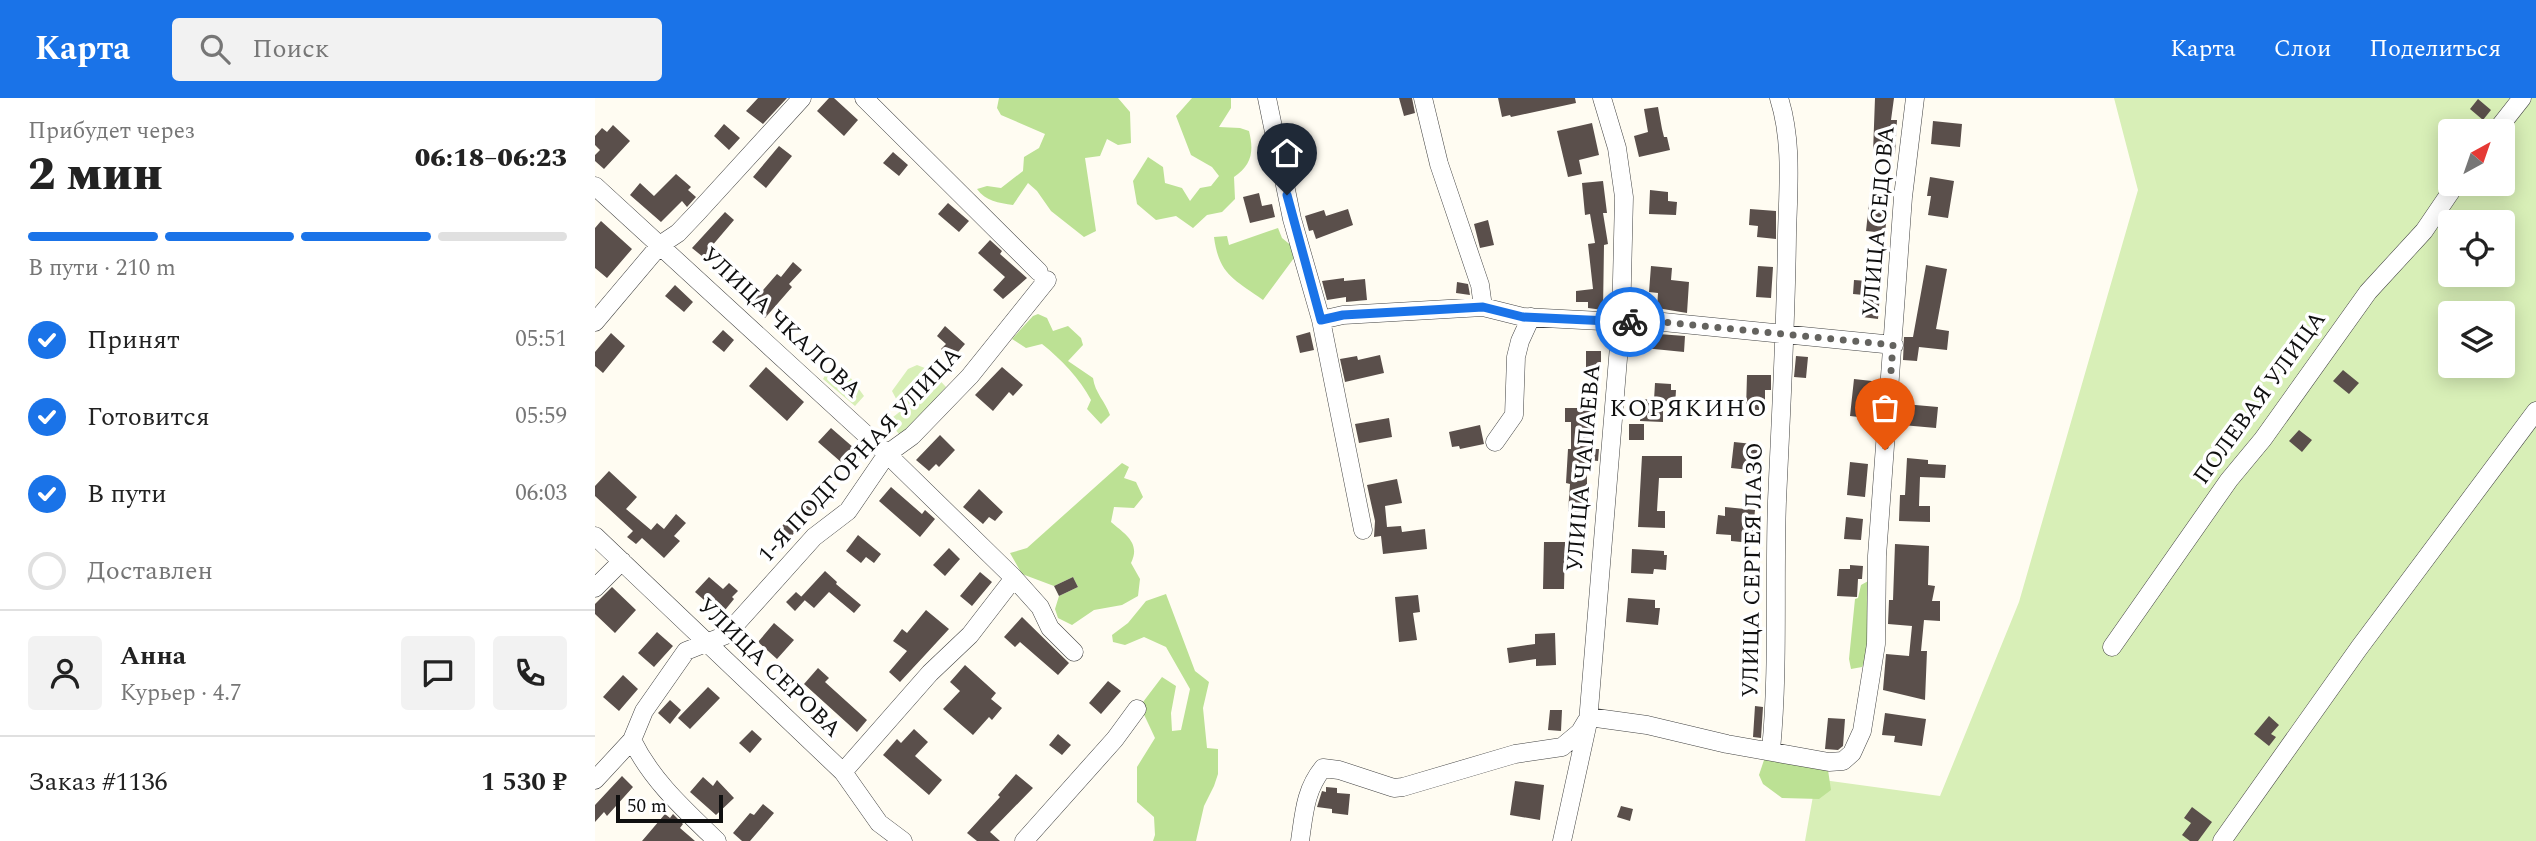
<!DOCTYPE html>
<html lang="ru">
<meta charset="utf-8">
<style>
body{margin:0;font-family:Spectral,serif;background:#f2f2f2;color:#222;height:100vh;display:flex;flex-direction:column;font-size:26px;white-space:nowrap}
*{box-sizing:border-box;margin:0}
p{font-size:23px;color:#767676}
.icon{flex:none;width:38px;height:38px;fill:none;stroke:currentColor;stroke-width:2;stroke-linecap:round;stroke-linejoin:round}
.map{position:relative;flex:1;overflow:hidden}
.drawer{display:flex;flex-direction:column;background:#fff;width:595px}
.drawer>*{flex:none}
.needle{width:46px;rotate:40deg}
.tools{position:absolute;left:1843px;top:21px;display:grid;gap:14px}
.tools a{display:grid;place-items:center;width:77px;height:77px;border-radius:7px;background:#fff;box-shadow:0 4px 18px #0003;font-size:35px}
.scale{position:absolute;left:21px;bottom:18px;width:107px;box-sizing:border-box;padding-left:7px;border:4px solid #101010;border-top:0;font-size:19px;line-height:24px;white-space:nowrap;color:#101010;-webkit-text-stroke:5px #fff;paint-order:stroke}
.pin{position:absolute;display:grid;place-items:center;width:60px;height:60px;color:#fff;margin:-72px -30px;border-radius:50% 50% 50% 0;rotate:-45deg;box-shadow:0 0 7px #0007}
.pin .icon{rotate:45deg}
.courier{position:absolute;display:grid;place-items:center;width:70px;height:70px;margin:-35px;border:5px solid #1a73e8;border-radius:50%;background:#fff;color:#222;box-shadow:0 2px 9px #0007}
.headline em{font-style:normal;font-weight:800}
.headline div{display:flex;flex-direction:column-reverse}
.headline{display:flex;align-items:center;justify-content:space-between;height:119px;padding:0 28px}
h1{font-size:46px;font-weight:800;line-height:52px}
.bar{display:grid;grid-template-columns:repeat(4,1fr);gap:10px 7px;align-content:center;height:84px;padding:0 28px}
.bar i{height:9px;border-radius:5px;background:#e0e0e0}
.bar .selected{background:#1a73e8}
.bar p{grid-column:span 4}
.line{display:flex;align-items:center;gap:18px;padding:0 28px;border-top:2px solid #e0e0e0}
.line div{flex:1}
.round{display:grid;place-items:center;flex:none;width:74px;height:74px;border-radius:7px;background:#f2f2f2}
ol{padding:0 28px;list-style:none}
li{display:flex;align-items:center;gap:21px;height:77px}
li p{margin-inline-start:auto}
li .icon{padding:7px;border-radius:50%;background:#1a73e8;color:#fff;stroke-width:4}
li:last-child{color:#767676}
li i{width:38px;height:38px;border:4px solid #e0e0e0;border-radius:50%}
header{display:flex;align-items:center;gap:42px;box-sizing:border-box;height:98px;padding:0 35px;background:#1a73e8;color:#fff}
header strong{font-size:33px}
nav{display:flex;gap:38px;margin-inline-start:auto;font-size:24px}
.search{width:490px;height:63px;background:#f2f2f2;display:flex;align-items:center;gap:18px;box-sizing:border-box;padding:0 24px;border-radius:7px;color:#767676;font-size:26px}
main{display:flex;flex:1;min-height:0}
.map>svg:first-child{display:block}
</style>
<header>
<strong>Карта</strong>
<div class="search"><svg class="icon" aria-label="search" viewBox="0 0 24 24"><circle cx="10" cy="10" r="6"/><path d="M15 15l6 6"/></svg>Поиск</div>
<nav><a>Карта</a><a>Слои</a><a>Поделиться</a></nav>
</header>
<main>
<section class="drawer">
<div class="headline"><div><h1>2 мин</h1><p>Прибудет через</p></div><em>06:18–06:23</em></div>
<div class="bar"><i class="selected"></i><i class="selected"></i><i class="selected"></i><i></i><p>В пути · 210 m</p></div>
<ol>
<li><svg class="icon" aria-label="check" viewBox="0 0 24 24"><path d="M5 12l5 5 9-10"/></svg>Принят<p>05:51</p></li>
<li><svg class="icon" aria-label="check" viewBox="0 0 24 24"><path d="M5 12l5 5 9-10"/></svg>Готовится<p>05:59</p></li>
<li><svg class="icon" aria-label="check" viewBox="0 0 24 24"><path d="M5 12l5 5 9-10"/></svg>В пути<p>06:03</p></li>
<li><i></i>Доставлен</li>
</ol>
<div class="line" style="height:126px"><a class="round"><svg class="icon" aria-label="person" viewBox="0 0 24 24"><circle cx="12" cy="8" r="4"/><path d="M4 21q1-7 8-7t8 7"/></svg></a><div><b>Анна</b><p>Курьер · 4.7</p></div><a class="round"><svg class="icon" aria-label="chat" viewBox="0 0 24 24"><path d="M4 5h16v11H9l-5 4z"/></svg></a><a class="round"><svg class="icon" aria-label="phone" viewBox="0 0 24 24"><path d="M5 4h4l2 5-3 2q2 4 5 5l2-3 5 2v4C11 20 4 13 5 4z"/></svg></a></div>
<div class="line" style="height:91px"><div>Заказ #1136</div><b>1 530 ₽</b></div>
</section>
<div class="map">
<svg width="1941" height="743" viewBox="0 0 1941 743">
<rect width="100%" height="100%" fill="#fffcf2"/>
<path fill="#d8efb7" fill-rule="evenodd" d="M1519 0H1941V743H1210L1221 681 1345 698 1424 504 1543 92ZM1855 33H1908V86H1855ZM1855 124H1908V177H1855ZM1855 215H1908V268H1855Z
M322 267 335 272 351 289 314 331 304 336 293 323 307 312 297 293 313 271Z
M247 268 269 298 260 308 228 281 234 271Z"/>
<path fill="#bce194" d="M404 0H523L535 14 536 45 523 47 512 41 505 58 490 60 501 133 489 139 456 113 442 93 433 85 418 107C404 105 390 103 382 91L392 88 406 90 428 73 429 59 444 50 450 36 406 17 402 10Z
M597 0H636V10L624 29 645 30 654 33C659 53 657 67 639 79L640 101 627 114 612 117 598 130 581 118 561 122 542 106 538 83 553 59 568 69 570 85 587 90 595 103 605 90 616 88 624 78 617 69 596 57 581 18Z
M683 130 687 140 698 149 699 160 668 202C639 181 624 177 619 139L632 138 634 147Z
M443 216 452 220 458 233 473 228 486 240 488 247 473 263 498 280C500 295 510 303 515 317L506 326 492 311 496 302C485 281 466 261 447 246L431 250 417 241 438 218Z
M527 365 534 369 529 380 541 384 548 399 539 410 519 409 516 424C530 436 546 445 536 465L545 481 543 498 527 507 499 512 477 527 463 520 460 511 464 498 483 489 478 479 459 488 427 476 415 455 432 450Z
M1275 482 1277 549 1267 569 1256 571 1254 561 1260 501 1263 500 1266 487Z
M571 496 600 573 614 584 608 610 612 650 623 651V676L619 688 609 708 601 743H558L560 737 559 719 542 704V669L560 640 545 608 567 579 581 588 576 615 577 633 586 632 595 591 571 549 549 539 530 547 518 544 517 537 533 525 551 503Z
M1170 659 1233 672 1236 692 1224 701 1187 700 1168 686 1164 677Z"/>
<path fill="#5a4f4b" d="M163 0H192L168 26 151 13Z
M234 0H239L263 22 249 38 222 13Z
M804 0H817L820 15 809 18Z
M903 0H980L981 5 916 19 915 17 907 19Z
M1280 0H1299L1296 22H1302L1300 56 1278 55Z
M1883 1 1896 12 1888 22 1875 11Z
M1063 9 1067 31 1069 39H1072L1075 52 1044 59 1039 38 1053 34 1049 11Z
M1338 23 1367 26 1365 49 1336 46Z
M997 25 1004 57 984 62 987 76 973 79 962 33Z
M129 26 145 40 134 52 119 38Z
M18 27 35 43 9 71 0 63V57L5 52 0 47V38L7 30 12 34Z
M184 48 197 58 171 90 158 79Z
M298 54 313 67 304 78 288 65Z
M81 76 96 89 93 92 101 99 92 109 87 103 66 124 35 97 45 85 59 98Z
M1335 79 1359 83 1353 120 1333 117 1336 98H1332Z
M1008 83 1012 115H1008L1013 146 1009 147 1008 212 993 210V204H981V193L998 191 993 146 1000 145 995 116 990 117 987 85Z
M1055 92 1073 94V103L1082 104 1081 117 1054 116Z
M664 95 667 108 677 106 680 119 655 125 648 99Z
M1275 96 1294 99 1290 135 1271 133Z
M353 105 374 123 364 134 343 116Z
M753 111 758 127 721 141 718 132 714 133 710 118 729 112 731 118Z
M1155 111 1181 113V141L1162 139 1163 128 1154 127Z
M130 114 139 122 116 149 121 154 113 163 97 150Z
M893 122 899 147 885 150 879 126Z
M6 123 37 151 12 180 0 170V130Z
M395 142 407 153 405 156 432 180 408 201 398 192 410 179 383 155Z
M198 164 207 172 194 186 197 189 170 220 155 207 182 176 186 179Z
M1331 167 1352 171 1341 231 1354 233 1352 252 1324 249 1322 263 1308 262 1309 239H1318Z
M1056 168 1077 170 1076 182 1094 184 1092 215 1062 210 1063 195 1054 194Z
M1163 168 1178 169 1176 200 1161 199Z
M749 180V183L770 181 772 202 751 204V199L732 202 727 183Z
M1259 182 1286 184 1283 221 1267 219 1269 197 1258 196Z
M862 184 873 186 875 197 861 195Z
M80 187 98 204 89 214 70 198Z
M350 228 370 246 357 261 346 251 351 246 342 238Z
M128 232 139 242 129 254 117 244Z
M715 234 719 252 705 255 701 238Z
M16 235 30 248 8 275 0 268V254Z
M1050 235 1090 238 1089 254 1049 250Z
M991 253H1006V272L991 271Z
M785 257 789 275 750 284 745 261 762 258 763 262Z
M1201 258 1213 259 1211 280 1199 279Z
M171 269 209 304 192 323 154 288Z
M407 269 428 287 418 298 414 294 398 313 380 297Z
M1748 272 1764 285 1754 296 1738 283Z
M1152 277H1176V292H1170V312H1151Z
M1259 281 1277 283 1272 320 1255 318Z
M1060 285 1076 286V292H1081L1080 308 1068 307V324L1045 323 1046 301 1059 302Z
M1309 306 1343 309 1341 330 1307 327Z
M970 310H995V351H1004L1003 363 992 362V415L973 414 975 386 971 385 973 351H976V324H970Z
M794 320 797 339 764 345 760 326Z
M1034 326H1049V342H1034Z
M885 327 889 346 865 351 864 348 857 349 854 334Z
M236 330 267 357 254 371 223 344Z
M1704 332 1717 342 1707 354 1694 343Z
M345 337 360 352 344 369 341 366 334 373 321 362Z
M1139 344 1167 347 1164 373 1136 370Z
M1047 358H1087V380H1064L1062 413H1070V430L1043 429Z
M1312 360 1333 362V366L1351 367 1350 380 1325 379 1324 408H1335V424L1304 423 1305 397H1310Z
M1255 364 1273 366 1270 399 1252 397Z
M14 373 42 399 31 411 56 432 62 425 69 431 81 416 91 425 79 438 85 443 69 460 47 440 41 446 32 439 38 433 0 398V388Z
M802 381 807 405 790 408 792 429 806 428 807 434 830 431 832 451 788 456 786 438 779 439 780 423 772 387Z
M296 389 327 416 330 412 340 421 325 439 284 403Z
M384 391 408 414 400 423 394 419 388 426 368 409Z
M208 404 219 413 191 444 181 435Z
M1130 409 1160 412 1157 445 1136 443V437L1121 436 1123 417 1130 418Z
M1251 419 1268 421 1266 442 1249 441Z
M263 437 286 456 279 465 271 459 266 465 251 453Z
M949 444H970L969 491H948Z
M1300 446 1334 448 1333 487 1340 488 1337 503H1345V523L1329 522 1326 553H1332L1330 602 1288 592 1291 556 1314 558 1317 528 1293 526 1294 502H1298Z
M354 450 365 461 350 478 338 467Z
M1037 451 1069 453V457H1072L1071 472 1059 471 1058 476 1036 475Z
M1255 467 1268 468 1267 481H1263L1262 499 1242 498 1244 471H1255Z
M230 473 242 484 241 486 266 507 259 515 234 494 219 510 206 499Z
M385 474 397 484 377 508 365 498Z
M114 479 128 491 134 485 143 493 137 499 139 501 126 517 100 494Z
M478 479 483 489 464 498 459 488Z
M17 489 41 512 20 535 0 516V506Z
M201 494 210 502 200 513 191 504Z
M823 497 825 514 818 515 822 542 804 544 800 499Z
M1033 500 1060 502V510H1065L1063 527 1031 524Z
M331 512 354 531 305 584 294 574 312 553 298 543 307 531 312 535Z
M427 519 474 565 463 577 425 544 420 549 409 539Z
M179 525 199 542 182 561 163 544Z
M62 534 78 548 59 569 43 555Z
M960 535 961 567 941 568V561L914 565 912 550 940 546V536Z
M370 567 401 595 396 601 407 610 397 622 394 619 378 637 348 611 365 593 355 584Z
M223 570 234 580 230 584 272 622 262 634 209 586Z
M28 577 43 591 24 613 8 599Z
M513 583 526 593 506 616 494 605Z
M113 589 125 600 95 631 83 620Z
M75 602 86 612 75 626 63 615Z
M1160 608 1168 609 1166 640 1158 639Z
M955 612H967L966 633 953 632Z
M1290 615 1331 621 1327 648 1299 644 1300 638 1287 637Z
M1674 618 1684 627 1676 636 1681 639 1674 648 1659 636Z
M1233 620 1250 621 1248 648 1243 652 1230 651Z
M319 631 333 644 320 658 347 682 334 697 288 657 302 641 306 645Z
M157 632 167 641 155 655 144 645Z
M463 636 476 647 467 657 454 647Z
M421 676 438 690 395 734 405 743H382L372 735 405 699 403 697Z
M27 678 38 689 12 718 9 714 0 724V707Z
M108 679 118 688 122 682 139 700 121 717 95 694Z
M920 683 949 687 945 722 915 717Z
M731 689 742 690V695L755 696 753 717 737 715V711L722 709 727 693 731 694Z
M168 706 179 715 155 743H147L138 735 155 715 159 717Z
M1026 708 1038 711 1035 723 1022 719Z
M1597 709 1617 724 1603 743H1595L1587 737 1596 725 1589 720Z
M70 716 75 720 78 716 88 726 85 730 100 743H47Z"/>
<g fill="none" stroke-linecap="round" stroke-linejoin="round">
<g stroke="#434343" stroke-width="19">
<path id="minor" d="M269 0 444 174
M672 0 697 121 726 222 768 432
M828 0 844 66 885 187 888 209
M1901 33 1927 0
M0 88 292 356 419 480 445 509 455 530 479 554
M726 222 748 217 888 209 928 219 1026 224 1058 223 1299 247
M0 224 65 147 83 135 102 115 207 0
M900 344 919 317 921 259 925 243 936 219
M0 438 248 674 284 725 308 743
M0 490 27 463
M1517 549 1634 382 1668 341 1773 194 1829 133 1861 86
M37 642C57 683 90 712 122 743
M1176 652C1184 569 1179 486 1182 403 1186 314 1191 226 1192 137 1193 92 1198 44 1184 0
M248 674 335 575 375 537 419 480
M0 682 37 642 49 613 91 553 131 537 219 439 253 413 292 356 317 338 375 278 452 182
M429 743 520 641 542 611
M705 743C709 716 710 692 728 670L744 672 799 690 808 689 920 656 967 649 985 634 994 619 1052 627 1132 646 1234 664 1248 663 1257 655 1267 633 1281 546 1282 458 1308 99 1320 0
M967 743 993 624 1026 224 1029 99 1022 50 1007 0
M1627 743 1764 550 1941 313"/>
</g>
<use href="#minor" stroke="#fff" stroke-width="18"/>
</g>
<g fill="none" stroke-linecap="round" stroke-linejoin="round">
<path stroke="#64635f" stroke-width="7" stroke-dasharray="0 12.6" d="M1035 224 1058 223 1298 247 1290 352"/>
<path stroke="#1a73e8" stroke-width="9" d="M692 97 726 222 748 217 888 209 928 219 1035 224"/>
</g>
<g text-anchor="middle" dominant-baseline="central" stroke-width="7" stroke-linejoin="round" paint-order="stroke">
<g font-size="23" fill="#101010" stroke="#fff">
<text transform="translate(1284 123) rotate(-85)">УЛИЦА СЕДОВА</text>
<text transform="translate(186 225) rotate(43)">УЛИЦА ЧКАЛОВА</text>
<text transform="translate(1665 300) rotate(-54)">ПОЛЕВАЯ УЛИЦА</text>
<text transform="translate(265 357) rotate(-47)">1-Я ПОДГОРНАЯ УЛИЦА</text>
<text transform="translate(989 370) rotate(-85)">УЛИЦА ЧАПАЕВА</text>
<text transform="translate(1158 472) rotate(-89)">УЛИЦА СЕРГЕЯ ЛАЗО</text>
<text transform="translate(174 570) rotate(44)">УЛИЦА СЕРОВА</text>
</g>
<g font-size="24" letter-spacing="2" fill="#101010" stroke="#fff">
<text x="1094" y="311">КОРЯКИНО</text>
</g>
</g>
</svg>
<div class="tools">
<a><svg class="needle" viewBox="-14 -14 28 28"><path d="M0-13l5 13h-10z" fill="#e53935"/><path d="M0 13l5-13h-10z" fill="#767676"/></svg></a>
<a><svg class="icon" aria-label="locate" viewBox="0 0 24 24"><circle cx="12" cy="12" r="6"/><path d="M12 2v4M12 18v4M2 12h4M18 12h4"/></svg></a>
<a><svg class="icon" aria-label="layers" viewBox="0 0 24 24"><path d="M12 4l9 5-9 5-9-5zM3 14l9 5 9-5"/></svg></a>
</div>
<div class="scale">50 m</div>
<div class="pin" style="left:1290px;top:352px;background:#ea580c"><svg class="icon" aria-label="bag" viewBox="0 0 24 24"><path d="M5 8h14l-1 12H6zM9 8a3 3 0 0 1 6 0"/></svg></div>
<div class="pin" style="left:692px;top:97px;background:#1f2937"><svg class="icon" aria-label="home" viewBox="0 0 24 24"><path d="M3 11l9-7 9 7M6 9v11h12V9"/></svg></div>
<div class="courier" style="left:1035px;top:224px"><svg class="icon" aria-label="bike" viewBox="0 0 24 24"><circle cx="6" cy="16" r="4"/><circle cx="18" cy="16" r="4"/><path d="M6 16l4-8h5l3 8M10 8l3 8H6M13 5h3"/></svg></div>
</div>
</main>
